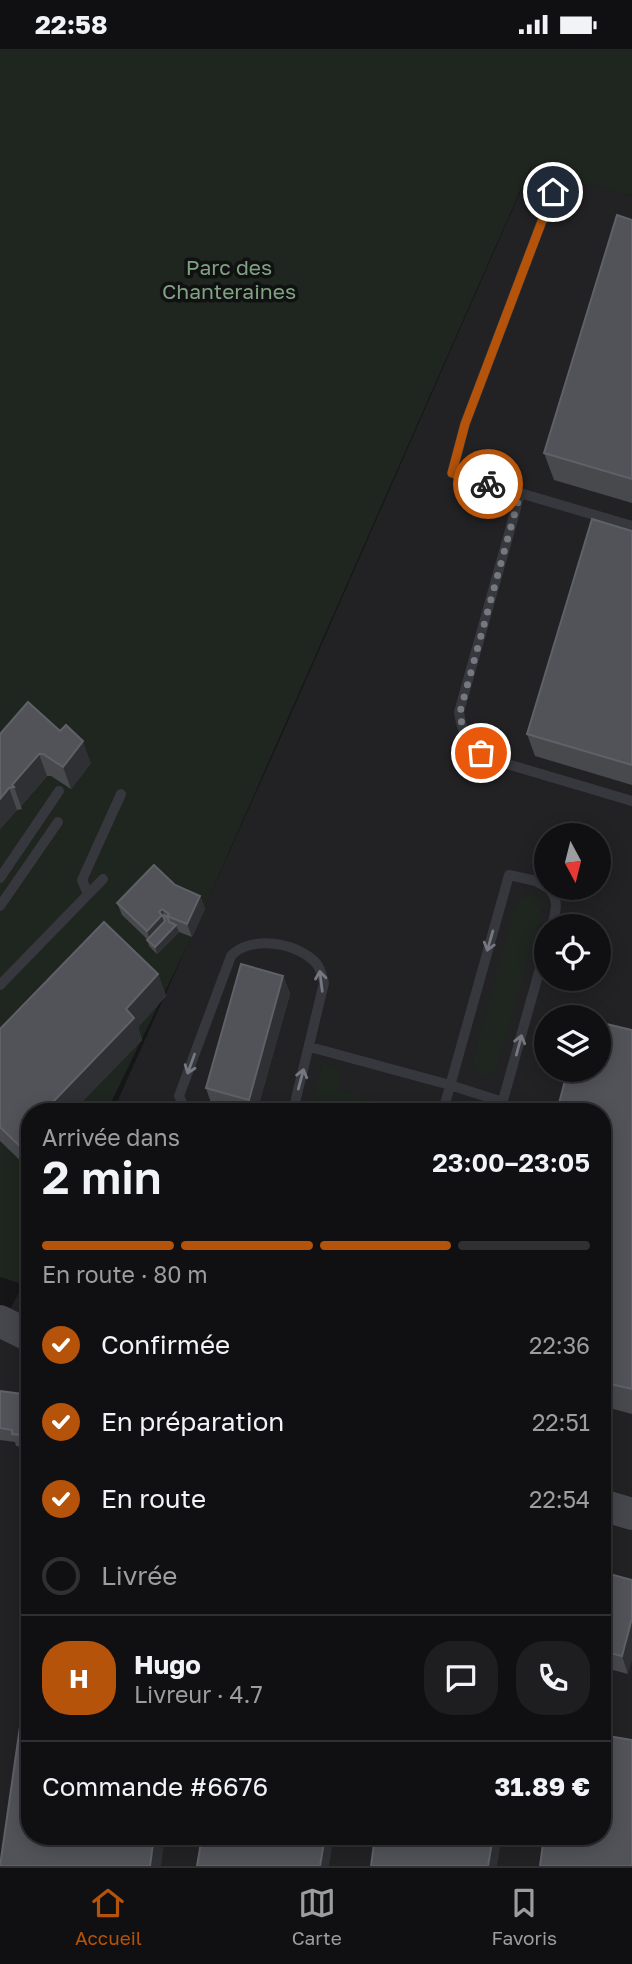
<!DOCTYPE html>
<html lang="fr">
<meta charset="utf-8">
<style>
body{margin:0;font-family:"Golos Text",sans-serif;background:#1e1e20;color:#f1f3f6;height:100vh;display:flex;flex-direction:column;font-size:26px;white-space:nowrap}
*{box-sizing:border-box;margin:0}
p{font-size:23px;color:#9c9d9f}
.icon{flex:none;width:38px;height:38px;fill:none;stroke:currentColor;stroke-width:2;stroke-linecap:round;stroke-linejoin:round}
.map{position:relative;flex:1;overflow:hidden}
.side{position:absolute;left:21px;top:1054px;width:590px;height:742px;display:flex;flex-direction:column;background:#101012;border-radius:28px;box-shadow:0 4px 18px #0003,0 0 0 2px #303032}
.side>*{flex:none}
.needle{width:46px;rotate:173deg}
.tools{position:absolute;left:534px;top:774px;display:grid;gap:14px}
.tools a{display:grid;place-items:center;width:77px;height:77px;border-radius:50%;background:#101012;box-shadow:0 4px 18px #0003,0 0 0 2px #303032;font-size:35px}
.pin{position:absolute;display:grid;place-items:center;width:60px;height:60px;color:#fff;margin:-30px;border:4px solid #fff;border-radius:50%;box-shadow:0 2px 7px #0007}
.courier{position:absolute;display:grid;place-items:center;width:70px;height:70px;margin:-35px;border:5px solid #b45309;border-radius:50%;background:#fff;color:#222;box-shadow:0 2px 9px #0007}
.head em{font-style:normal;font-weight:600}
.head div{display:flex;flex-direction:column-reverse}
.head{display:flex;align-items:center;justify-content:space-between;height:119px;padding:0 21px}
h1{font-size:46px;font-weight:600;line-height:52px}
.bar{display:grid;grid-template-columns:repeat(4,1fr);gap:10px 7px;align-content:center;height:84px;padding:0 21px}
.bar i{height:9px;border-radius:5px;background:#303032}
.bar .current{background:#b45309}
.bar p{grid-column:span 4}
.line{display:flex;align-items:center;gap:18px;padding:0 21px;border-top:2px solid #303032}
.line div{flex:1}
.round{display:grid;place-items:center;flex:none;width:74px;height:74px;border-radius:28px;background:#1e1e20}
ol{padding:0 21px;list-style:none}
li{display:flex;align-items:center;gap:21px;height:77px}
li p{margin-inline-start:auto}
li .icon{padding:7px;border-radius:50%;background:#b45309;color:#fff;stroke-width:4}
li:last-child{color:#9c9d9f}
li i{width:38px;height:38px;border:4px solid #303032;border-radius:50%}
.status{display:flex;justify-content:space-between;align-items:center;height:49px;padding:0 35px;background:#101012;direction:ltr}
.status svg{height:19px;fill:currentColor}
.tabs{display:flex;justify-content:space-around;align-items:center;height:98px;border-top:2px solid #303032;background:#101012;font-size:19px;color:#9c9d9f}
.tabs a{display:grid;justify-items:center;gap:4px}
.tabs .current{color:#b45309}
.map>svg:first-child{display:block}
</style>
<div class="status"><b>22:58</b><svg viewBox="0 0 49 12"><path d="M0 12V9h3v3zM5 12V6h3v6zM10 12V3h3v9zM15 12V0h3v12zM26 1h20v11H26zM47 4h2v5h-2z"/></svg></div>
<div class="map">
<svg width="632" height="1817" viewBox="0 0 632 1817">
<rect width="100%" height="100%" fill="#161618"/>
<path fill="#222225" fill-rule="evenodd" d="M532 116 632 147V1817H0V1278L30 1224V1787H602V1062H113L284 681ZM546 786H598V838H546ZM546 877H598V929H546ZM546 968H598V1020H546Z"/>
<path fill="#1e261f" d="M0 0H632V147L531 117 191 889 107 1062H30V1219L22 1235 0 1228Z
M529 845C538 846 540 853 542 861L496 1021 490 1026 479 1028 472 1014 477 996 515 857 517 852Z
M323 1014 342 1020 338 1041 416 1062H310Z"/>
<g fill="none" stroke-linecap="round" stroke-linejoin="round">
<path stroke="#37383d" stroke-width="10" d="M553 143 465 375 452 424 632 477
M520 445 459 663C463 691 472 699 497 712L632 752
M0 829 59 742
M547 838C560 849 556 862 552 877
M88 845 82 831 121 745
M0 857 58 773
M0 936 103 830
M310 998 450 1036 503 1053
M186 1062 179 1047 231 907C250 886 297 893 316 914 321 920 322 927 324 934L293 1062
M443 1062 509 826 536 832 546 838
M500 1062 546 898"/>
<path stroke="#45474d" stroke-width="32" d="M0 1272 30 1287
M602 1456 632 1465"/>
</g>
<path fill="#47494d" d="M632 171V454L554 431 544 404Z
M632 482V736L535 707 527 685Z
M0 685 91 714 71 740 51 727H47L21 757 22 760 17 761 0 780Z
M175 836 200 847 205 860 192 888 179 883 157 905 149 897 147 890 122 866 117 854Z
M158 925 166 947 138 978 142 991 73 1062H30V1121L0 1092V980Z
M283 927 290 945 257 1062H232L212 1057 206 1039Z
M632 981V1365L602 1357V1062Z
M30 1346V1399L16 1397 15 1393 0 1391V1379Z
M602 1523 628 1625 602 1618Z"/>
<path fill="#2f3033" d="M83 692 91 714 71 740 63 718Z
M39 705 47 727 21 757 14 738 12 736Z
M9 739 17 761 0 780V750Z
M200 847 205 860 192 888 187 875Z
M162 860 167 873 151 895 147 882Z
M176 876 179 883 157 905 155 898Z
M158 925 166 947 138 978 142 991 73 1062H55L52 1054 126 960Z
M283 927 290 945 257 1062H253L249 1051Z
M30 1098V1114L26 1103Z
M632 1569V1611L628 1625 622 1607Z
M154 1787H165L161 1817H150Z
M325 1787H334L329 1817H320Z
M493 1787H502L497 1817H488Z"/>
<path fill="#525359" stroke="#5f6168" stroke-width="2" d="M617 166 632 171V430L544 404Z
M592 470 632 482V716L527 685Z
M28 653 60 682 66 676 83 692 63 718 43 705H39L12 736 14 738 9 739 0 750V685Z
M154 816 175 836 200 847 187 875 167 867 169 865 162 860 159 863 162 866 147 882 117 854Z
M164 866 168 869 169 873 176 876 155 898 147 891 165 872 163 867Z
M104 873 158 925 126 960 134 969 52 1054 60 1062H30V1098L26 1103 0 1078V980Z
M241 915 283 927 249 1051 206 1039Z
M598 973 632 981V1340L602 1333V1062H557L568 1020H598Z
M0 1342 30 1346V1387L12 1385V1381L0 1379Z
M602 1523 632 1531V1569L622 1607 602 1602Z
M27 1629H30V1787H154L150 1817H0Z
M602 1686 632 1691V1817H540L544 1787H602Z
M202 1787H325L320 1817H197Z
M375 1787H493L488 1817H371Z"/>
<defs><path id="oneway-shaft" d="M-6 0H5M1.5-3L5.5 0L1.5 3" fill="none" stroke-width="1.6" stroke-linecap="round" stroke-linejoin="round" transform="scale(1.75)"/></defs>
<g stroke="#757881">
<use href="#oneway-shaft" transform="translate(490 892) rotate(106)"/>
<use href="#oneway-shaft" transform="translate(321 932) rotate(-97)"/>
<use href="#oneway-shaft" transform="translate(519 996) rotate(-75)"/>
<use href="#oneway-shaft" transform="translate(191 1015) rotate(110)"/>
<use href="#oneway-shaft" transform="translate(301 1030) rotate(-75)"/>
</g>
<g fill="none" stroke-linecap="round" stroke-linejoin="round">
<path stroke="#757880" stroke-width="7" stroke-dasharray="0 12.6" d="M481 704C467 692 462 682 460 663L520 445 488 435"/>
<path stroke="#b45309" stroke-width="9" d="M488 435 452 424 465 375 553 143"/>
</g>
<g text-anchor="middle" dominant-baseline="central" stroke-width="7" stroke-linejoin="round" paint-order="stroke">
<g font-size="21" fill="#7fa381" stroke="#111113">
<text x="229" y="218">Parc des<tspan x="229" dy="24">Chanteraines</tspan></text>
</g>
</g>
</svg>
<div class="tools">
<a><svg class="needle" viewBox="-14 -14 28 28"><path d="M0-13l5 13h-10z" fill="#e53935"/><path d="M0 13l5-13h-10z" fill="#9c9d9f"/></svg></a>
<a><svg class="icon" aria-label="locate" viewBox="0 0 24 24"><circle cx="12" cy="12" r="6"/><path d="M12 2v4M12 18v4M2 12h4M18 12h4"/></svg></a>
<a><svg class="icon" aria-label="layers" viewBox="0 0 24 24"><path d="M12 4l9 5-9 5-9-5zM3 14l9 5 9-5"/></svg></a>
</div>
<div class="pin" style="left:481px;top:704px;background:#ea580c"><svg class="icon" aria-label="bag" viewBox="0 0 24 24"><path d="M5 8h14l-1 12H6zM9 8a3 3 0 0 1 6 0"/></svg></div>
<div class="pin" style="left:553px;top:143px;background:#1f2937"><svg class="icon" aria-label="home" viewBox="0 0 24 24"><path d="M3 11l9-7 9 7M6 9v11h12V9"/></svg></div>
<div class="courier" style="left:488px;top:435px"><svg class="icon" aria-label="bike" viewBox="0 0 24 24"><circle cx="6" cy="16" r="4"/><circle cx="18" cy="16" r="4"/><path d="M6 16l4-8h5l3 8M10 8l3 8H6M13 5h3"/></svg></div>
<section class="side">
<div class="head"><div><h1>2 min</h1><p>Arrivée dans</p></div><em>23:00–23:05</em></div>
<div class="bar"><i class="current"></i><i class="current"></i><i class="current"></i><i></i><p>En route · 80 m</p></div>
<ol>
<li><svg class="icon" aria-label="check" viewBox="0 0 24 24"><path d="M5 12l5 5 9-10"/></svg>Confirmée<p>22:36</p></li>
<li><svg class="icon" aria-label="check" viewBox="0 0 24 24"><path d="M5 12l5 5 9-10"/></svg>En préparation<p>22:51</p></li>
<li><svg class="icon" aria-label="check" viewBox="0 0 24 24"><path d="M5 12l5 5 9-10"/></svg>En route<p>22:54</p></li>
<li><i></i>Livrée</li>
</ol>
<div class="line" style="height:126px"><b class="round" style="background:#b45309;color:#fff">H</b><div><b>Hugo</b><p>Livreur · 4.7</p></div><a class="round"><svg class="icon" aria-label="chat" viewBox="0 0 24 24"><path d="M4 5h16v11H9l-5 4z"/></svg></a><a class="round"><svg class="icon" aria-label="phone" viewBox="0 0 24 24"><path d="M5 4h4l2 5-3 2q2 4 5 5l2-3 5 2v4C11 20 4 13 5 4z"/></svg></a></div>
<div class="line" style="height:91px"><div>Commande #6676</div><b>31.89 €</b></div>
</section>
</div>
<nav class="tabs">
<a class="current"><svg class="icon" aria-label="home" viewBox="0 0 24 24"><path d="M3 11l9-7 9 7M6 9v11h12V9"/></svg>Accueil</a>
<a><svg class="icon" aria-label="map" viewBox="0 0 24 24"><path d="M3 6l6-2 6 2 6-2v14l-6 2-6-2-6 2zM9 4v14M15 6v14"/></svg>Carte</a>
<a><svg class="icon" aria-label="saved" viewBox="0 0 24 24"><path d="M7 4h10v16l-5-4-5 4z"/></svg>Favoris</a>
</nav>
